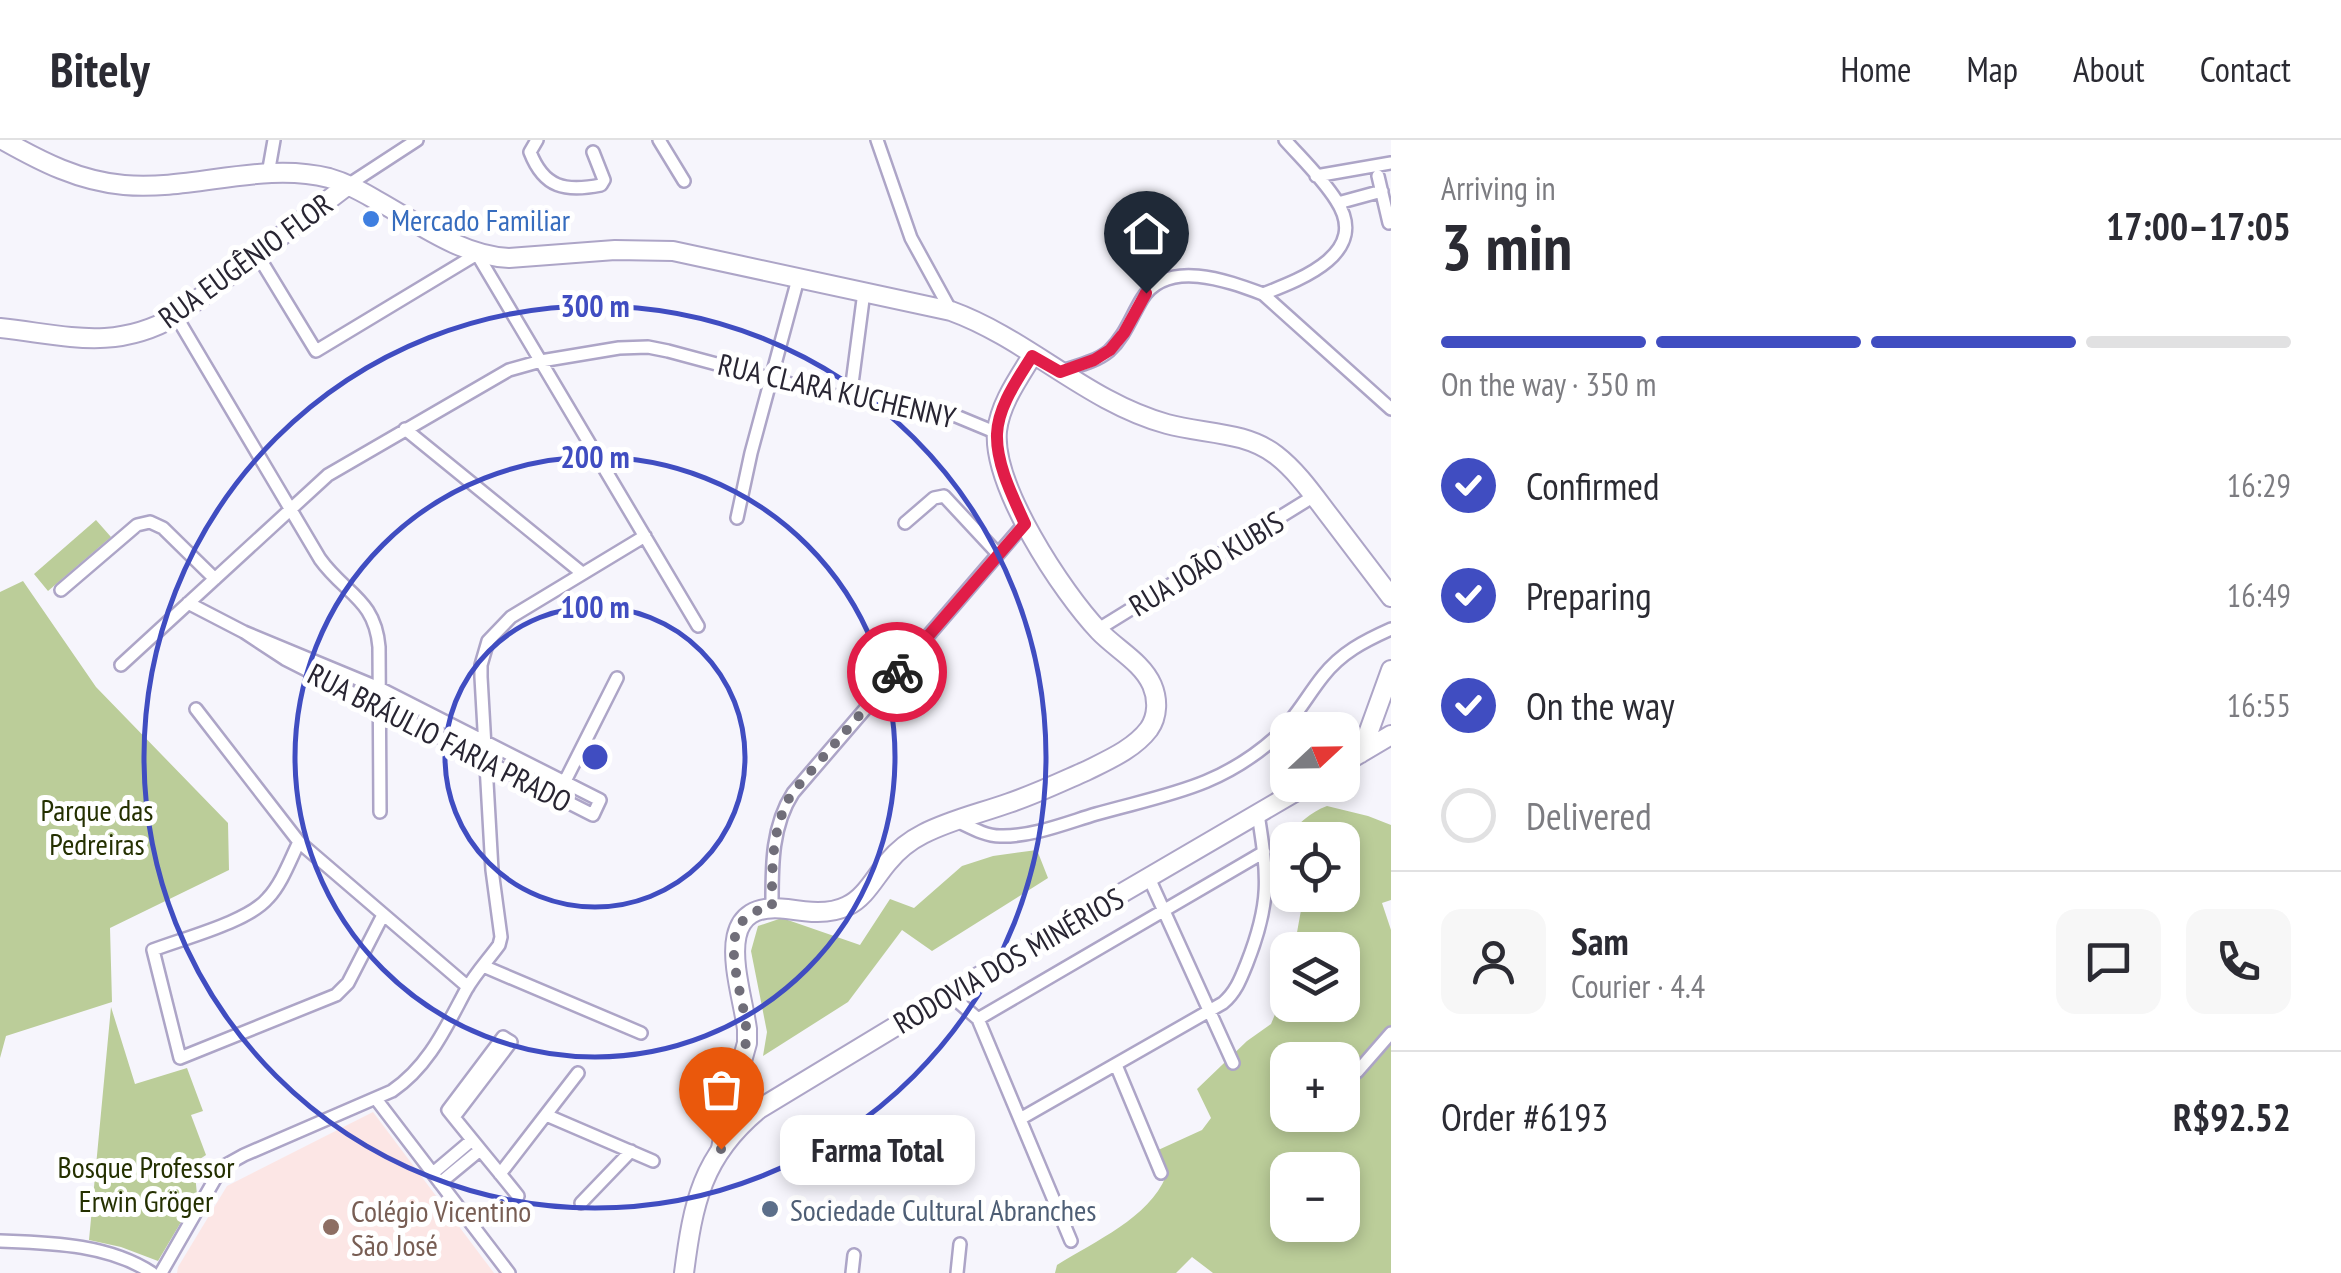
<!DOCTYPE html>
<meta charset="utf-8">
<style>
body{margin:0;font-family:"PT Sans Narrow",sans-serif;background:#f7f7f7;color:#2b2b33;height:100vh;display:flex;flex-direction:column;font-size:38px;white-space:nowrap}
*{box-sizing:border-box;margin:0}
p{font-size:32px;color:#7c7c81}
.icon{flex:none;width:55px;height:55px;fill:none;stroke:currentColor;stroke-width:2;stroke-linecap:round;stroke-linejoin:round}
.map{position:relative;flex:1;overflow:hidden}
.drawer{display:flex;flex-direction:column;background:#fff;width:950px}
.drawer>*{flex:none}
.needle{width:65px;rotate:68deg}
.buttons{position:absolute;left:1270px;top:572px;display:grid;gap:20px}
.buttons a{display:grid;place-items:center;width:90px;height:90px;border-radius:20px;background:#fff;box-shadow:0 5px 15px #0003;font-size:50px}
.pin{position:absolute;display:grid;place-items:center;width:85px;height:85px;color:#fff;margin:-102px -42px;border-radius:50% 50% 50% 0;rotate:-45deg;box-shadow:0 0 10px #0007}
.pin .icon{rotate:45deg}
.courier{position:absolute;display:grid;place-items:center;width:100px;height:100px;margin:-50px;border:8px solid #e11d48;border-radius:50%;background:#fff;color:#222;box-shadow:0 2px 12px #0007}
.bubble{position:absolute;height:70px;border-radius:20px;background:#fff;box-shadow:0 5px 15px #0003;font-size:32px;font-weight:600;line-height:70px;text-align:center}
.head em{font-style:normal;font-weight:600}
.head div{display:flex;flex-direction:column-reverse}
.head{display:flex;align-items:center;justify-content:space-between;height:170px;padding:0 50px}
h1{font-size:65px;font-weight:600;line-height:75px}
.bar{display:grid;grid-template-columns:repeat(4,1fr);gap:15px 10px;align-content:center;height:120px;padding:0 50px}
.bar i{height:12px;border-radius:8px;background:#e1e1e2}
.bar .selected{background:#404dc1}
.bar p{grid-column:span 4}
.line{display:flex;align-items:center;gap:25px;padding:0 50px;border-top:2px solid #e1e1e2}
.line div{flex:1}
.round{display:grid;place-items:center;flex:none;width:105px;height:105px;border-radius:20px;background:#f7f7f7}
ol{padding:0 50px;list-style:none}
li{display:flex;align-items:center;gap:30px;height:110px}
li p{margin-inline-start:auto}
li .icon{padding:10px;border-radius:50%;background:#404dc1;color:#fff;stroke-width:4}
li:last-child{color:#7c7c81}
li i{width:55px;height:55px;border:5px solid #e1e1e2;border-radius:50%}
header{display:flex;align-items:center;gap:60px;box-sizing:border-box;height:140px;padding:0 50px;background:#fff;border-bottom:2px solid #e1e1e2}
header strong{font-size:48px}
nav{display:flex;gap:55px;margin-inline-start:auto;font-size:35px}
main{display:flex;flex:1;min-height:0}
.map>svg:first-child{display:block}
</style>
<header>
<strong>Bitely</strong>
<nav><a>Home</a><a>Map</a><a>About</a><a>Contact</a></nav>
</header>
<main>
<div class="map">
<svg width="1391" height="1133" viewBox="0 0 1391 1133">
<rect width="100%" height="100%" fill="#f6f5fc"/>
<path fill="#fce6e5" d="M373 972 494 1133H177L178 1127 227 1046Z"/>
<path fill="#bbcd99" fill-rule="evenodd" d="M96 380 111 397 48 451 34 434Z
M23 441 96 547 228 683 229 730 110 788 112 862 6 896 0 918V452Z
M1327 666 1368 676 1391 685V760L1382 763 1391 790V1133H1213L1192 1117 1176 1133H1055L1057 1125C1095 1101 1149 1078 1166 1036L1156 1011 1202 990 1211 978 1197 949 1247 901 1271 884 1283 855 1285 815 1288 810V865H1342V810H1288L1296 798 1303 759 1296 755H1342V700H1288L1287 750 1281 746 1285 697C1298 685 1310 672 1327 666ZM1288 920H1342V975H1288ZM1288 1030H1342V1085H1288Z
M1037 710 1048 738 932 811 902 790 848 862 763 916 767 892 751 811 758 786 782 778 860 805 890 759 914 768 962 726 993 716Z
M111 867 135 944 187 928 203 971 191 975 206 1015 194 1023 197 1055 158 1121 121 1107 89 1100Z"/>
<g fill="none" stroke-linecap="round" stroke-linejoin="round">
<g stroke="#ada5c7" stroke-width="16">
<path id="street" d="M537 0 530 12C544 48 565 52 601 45L604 40 593 12
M659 0 684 41
M877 0 911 98 951 171
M268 34 274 0
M1316 36 1391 23
M1378 36 1389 83
M348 45 417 0
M1338 63 1382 51
M257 114 316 211 477 114 698 486
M1263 154 1391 269
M176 176 320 419C345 454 375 459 379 507L380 672
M1059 232C1076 226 1096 222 1109 211 1125 196 1131 177 1142 159 1167 118 1228 141 1263 154 1302 139 1371 113 1336 60 1322 38 1302 19 1285 0
M850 259 864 152
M405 289 582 433
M737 378 751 313 798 139
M905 383 934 358 944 356 998 414
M61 450 137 385 150 382 163 388 215 439
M188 463 244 492 379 548 600 660 593 675 285 519 244 492
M1097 490 1314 356
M121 525 328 335 509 230 541 221 619 208 648 207 668 211 836 256 933 269 956 276 997 293
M196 569 299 702 468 847
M557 657 617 538
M957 681C970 687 985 696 1000 696 1032 697 1066 683 1096 674 1167 654 1219 648 1276 597 1295 579 1307 556 1323 536 1341 513 1364 501 1391 489
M299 702C290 720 282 743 268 758 248 782 184 798 153 810L180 918 336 855 348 843 383 775
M1149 738 1233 923
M772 767C772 728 771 687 793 653L1025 383
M483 826 641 893
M949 854 978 879 1071 1101
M978 879 1264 712
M1116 925 1161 1033
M1357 932 1391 893
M376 959 509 1133
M546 975 653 1021
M454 977 511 902 503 897 448 970C471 999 495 1027 518 1056
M1020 979 1223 863C1236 852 1241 838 1247 823 1271 762 1268 737 1258 674
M433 1033 472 1000
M500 1034 578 933
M440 1043 480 1010
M581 1063 631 1011
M0 1101C51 1103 108 1104 152 1133
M161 1133 215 1039 226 1025 244 1015 392 951C429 926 446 887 466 850 475 834 488 820 499 805L501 797 492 730 481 537V525L488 501 511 477 645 396
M852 1133 854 1115
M957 1133 960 1104"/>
</g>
<g stroke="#ada5c7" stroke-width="22">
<path id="secondary" d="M3 0C42 22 79 41 124 45 192 51 262 21 329 38 347 43 362 52 378 61 419 84 462 116 509 118L615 110 673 111 951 171C1028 199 1087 262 1167 284 1203 294 1245 291 1276 315 1298 332 1314 356 1331 378 1351 404 1371 431 1391 457
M0 188C66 195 114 212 176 176L348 45
M721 1009 727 975 747 903V889C741 844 708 759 787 769 807 772 829 775 847 766 865 758 875 737 888 722 898 710 909 701 923 694 950 680 981 673 1009 663 1036 654 1061 642 1086 631 1108 620 1134 609 1149 589 1158 576 1158 559 1152 545 1142 522 1116 509 1099 491 1062 452 992 346 997 291 1000 264 1018 239 1032 216"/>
</g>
<g stroke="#ada5c7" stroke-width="22">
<path id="primary" d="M1361 613 1391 530
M1342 624 1391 595
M684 1133C693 1063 702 1016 759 969L949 854 1307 645"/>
</g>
<use href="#street" stroke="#fff" stroke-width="11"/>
<use href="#secondary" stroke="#fff" stroke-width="18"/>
<use href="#primary" stroke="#fff" stroke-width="18"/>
</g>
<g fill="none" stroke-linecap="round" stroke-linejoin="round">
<path stroke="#706e79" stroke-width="10" stroke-dasharray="0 18" d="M721 1009C724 991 727 973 732 955 738 933 748 911 746 887 744 861 728 818 736 793 741 777 756 769 772 767 772 728 771 688 792 653L897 532"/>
<path stroke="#e11d48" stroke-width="12" d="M897 532 1025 384C1013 357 996 324 997 294 998 266 1018 239 1032 216L1060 232 1094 220 1110 210 1124 193 1146 153"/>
</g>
<g fill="none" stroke="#404dc1" stroke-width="5">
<circle cx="595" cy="617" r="150"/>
<circle cx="595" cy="617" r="300"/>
<circle cx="595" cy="617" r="451"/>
</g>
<circle fill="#3f7fe0" stroke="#fff" stroke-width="4" cx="371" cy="79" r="10"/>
<circle fill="#5c6f8a" stroke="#fff" stroke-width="4" cx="770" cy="1069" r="10"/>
<circle fill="#8d6e63" stroke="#fff" stroke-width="4" cx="331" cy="1087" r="10"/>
<g text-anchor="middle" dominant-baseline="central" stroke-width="10" stroke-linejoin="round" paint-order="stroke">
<g font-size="30" fill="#366cbe" stroke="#fff" text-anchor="start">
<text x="391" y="79">Mercado Familiar</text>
</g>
<g font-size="30" fill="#282532" stroke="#fff">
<text transform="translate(245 120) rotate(-36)">RUA EUGÊNIO FLOR</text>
<text transform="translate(837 250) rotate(13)">RUA CLARA KUCHENNY</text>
<text transform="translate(1206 423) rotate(-31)">RUA JOÃO KUBIS</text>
<text transform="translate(440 597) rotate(27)">RUA BRÁULIO FARIA PRADO</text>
<text transform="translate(1008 820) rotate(-30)">RODOVIA DOS MINÉRIOS</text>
</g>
<g font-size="30" fill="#243000" stroke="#fff">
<text x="97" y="669">Parque das<tspan x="97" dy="34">Pedreiras</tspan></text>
<text x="146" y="1026">Bosque Professor<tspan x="146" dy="34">Erwin Gröger</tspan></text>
</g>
<g font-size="30" fill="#4e5e75" stroke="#fff" text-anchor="start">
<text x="790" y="1069">Sociedade Cultural Abranches</text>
</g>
<g font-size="30" fill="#785e54" stroke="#fff" text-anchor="start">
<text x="351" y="1070">Colégio Vicentino<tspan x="351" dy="34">São José</tspan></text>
</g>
</g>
<circle cx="595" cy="617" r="15" fill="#404dc1" stroke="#fff" stroke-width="5"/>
<g font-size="30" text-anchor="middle" font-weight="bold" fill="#404dc1" stroke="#fff" stroke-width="10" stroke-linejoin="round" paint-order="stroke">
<text x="595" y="177">300 m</text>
<text x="595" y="328">200 m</text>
<text x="595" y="478">100 m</text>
</g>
</svg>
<div class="buttons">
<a><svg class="needle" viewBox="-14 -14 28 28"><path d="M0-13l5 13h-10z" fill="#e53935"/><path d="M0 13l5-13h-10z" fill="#7c7c81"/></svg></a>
<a><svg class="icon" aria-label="locate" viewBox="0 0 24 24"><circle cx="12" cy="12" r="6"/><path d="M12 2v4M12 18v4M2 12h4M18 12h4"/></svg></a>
<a><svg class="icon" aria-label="layers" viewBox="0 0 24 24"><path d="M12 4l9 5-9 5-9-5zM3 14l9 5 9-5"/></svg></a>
<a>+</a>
<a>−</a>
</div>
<div class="pin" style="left:721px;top:1009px;background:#ea580c"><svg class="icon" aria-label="bag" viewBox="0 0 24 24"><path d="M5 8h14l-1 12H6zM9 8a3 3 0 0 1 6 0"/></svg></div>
<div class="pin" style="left:1146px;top:153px;background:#1f2937"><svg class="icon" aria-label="home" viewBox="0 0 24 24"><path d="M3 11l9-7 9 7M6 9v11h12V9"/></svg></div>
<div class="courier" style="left:897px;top:532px"><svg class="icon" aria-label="bike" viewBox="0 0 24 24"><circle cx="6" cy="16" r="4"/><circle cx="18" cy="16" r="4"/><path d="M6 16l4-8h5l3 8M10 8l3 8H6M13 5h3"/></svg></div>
<div class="bubble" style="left:780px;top:975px;width:195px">Farma Total</div>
</div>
<section class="drawer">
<div class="head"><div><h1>3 min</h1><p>Arriving in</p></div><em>17:00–17:05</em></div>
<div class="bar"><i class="selected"></i><i class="selected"></i><i class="selected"></i><i></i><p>On the way · 350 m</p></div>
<ol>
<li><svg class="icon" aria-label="check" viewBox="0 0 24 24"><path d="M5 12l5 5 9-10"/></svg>Confirmed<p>16:29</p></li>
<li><svg class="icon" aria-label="check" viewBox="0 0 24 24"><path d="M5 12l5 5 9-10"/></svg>Preparing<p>16:49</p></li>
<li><svg class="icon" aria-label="check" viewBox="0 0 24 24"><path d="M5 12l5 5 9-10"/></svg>On the way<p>16:55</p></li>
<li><i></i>Delivered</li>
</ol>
<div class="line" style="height:180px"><a class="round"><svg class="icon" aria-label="person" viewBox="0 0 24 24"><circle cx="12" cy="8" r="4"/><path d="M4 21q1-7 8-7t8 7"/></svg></a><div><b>Sam</b><p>Courier · 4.4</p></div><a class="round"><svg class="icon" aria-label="chat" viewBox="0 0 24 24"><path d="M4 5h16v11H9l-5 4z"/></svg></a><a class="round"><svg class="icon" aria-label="phone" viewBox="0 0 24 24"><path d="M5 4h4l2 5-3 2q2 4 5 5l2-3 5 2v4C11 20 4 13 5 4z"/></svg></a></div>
<div class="line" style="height:130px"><div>Order #6193</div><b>R$92.52</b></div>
</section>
</main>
